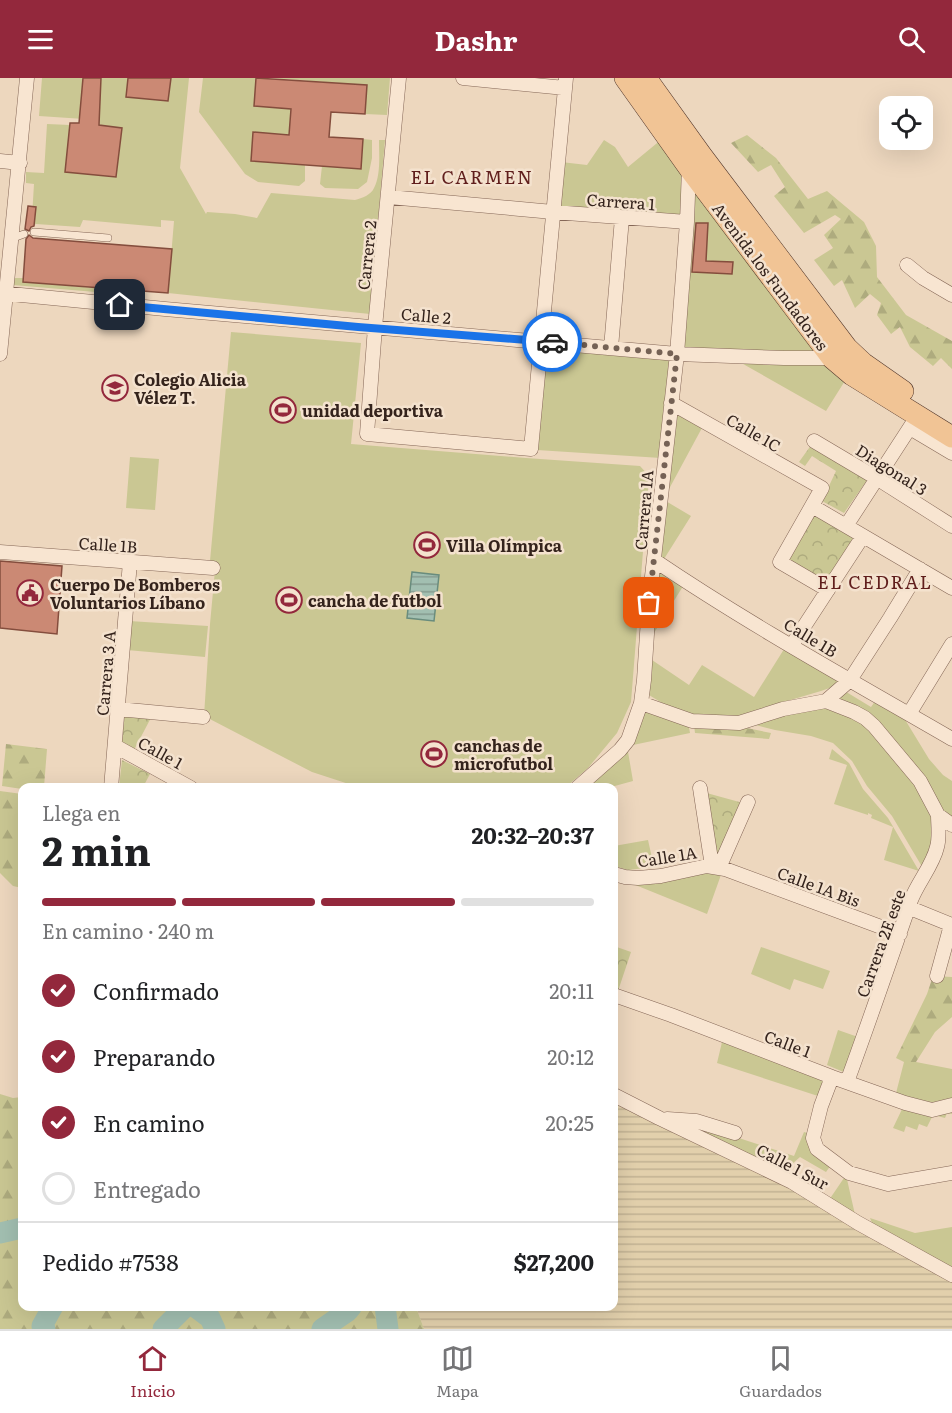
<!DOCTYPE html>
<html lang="es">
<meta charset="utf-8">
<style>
body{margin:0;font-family:Literata,serif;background:#f2f2f2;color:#202124;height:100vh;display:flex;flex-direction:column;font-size:22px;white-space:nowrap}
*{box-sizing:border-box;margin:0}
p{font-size:20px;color:#757577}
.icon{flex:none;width:33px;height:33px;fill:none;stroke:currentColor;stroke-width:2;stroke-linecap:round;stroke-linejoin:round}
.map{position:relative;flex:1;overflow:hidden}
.sheet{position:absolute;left:18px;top:705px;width:600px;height:528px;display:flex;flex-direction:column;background:#fff;border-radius:12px;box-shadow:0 6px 24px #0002}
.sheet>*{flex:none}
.fabs{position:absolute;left:879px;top:18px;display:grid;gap:12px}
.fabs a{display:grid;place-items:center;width:54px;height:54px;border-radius:12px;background:#fff;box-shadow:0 6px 24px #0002;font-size:30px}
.pin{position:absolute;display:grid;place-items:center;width:51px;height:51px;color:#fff;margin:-26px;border-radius:12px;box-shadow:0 3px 9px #0006}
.courier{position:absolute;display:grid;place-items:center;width:60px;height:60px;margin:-30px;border:4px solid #1a73e8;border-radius:50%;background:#fff;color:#222;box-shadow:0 2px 8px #0007}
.overview em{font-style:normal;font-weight:700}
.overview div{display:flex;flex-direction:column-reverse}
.overview{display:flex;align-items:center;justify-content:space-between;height:102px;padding:0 24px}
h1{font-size:39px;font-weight:700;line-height:45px}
.bar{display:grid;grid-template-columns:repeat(4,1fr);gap:9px 6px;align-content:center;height:72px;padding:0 24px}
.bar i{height:8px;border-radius:4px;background:#e0e0e0}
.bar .on{background:#93283c}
.bar p{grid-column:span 4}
.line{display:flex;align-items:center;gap:15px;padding:0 24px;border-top:2px solid #e0e0e0}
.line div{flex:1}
ol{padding:0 24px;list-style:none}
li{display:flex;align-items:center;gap:18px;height:66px}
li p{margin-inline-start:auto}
li .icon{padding:6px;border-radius:50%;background:#93283c;color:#fff;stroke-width:4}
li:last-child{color:#757577}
li i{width:33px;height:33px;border:3px solid #e0e0e0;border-radius:50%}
header{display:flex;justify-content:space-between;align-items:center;height:78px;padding:0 24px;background:#93283c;color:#fff;font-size:27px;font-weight:700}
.menu{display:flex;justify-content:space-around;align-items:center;height:84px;border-top:2px solid #e0e0e0;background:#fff;font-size:16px;color:#757577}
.menu a{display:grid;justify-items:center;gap:3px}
.menu .on{color:#93283c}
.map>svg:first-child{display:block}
</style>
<header><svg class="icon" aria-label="menu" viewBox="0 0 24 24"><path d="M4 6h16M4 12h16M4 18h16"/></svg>Dashr<svg class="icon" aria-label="search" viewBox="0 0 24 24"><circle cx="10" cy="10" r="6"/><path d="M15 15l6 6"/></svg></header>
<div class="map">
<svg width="952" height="1251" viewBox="0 0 952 1251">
<defs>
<pattern id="farmland-rules" width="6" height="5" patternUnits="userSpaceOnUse" patternTransform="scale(1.5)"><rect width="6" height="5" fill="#e2d0ac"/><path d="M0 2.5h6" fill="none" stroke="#c2b293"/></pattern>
<pattern id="forest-firs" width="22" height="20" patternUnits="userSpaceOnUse" patternTransform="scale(1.5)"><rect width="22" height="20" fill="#cac793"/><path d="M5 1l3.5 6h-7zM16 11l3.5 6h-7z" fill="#aeab7e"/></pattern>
<pattern id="park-crowns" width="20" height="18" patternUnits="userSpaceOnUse" patternTransform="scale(1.5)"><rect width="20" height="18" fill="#cac793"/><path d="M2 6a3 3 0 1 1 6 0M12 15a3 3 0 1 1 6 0" fill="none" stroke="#aeab7e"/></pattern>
<pattern id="water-rules" width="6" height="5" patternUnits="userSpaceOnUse" patternTransform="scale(1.5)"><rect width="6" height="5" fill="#a2bfb1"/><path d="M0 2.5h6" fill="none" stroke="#859b8f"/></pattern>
</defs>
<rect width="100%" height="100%" fill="#edd7be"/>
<path fill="url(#farmland-rules)" d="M614 1022 790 1108 856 1152 952 1203V1251H424L416 1229 614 1228Z"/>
<path fill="#cac793" d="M42 0H83L84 41 39 38Z
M101 0H128L126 19 168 23 171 0H189L180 90 206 136 207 134 235 136 257 140 271 115 355 122C362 120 371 117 374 110 381 97 379 76 379 62H385L370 236 168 215 174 143 161 142V149L83 142 80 149 36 146 34 147 35 139H32L34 106 26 105V94L44 95 47 46 70 47 65 94 116 99 122 50 98 47Z
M203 0H256L254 28 291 31 289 57 253 55 251 83 360 91 363 61 372 62V80L367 104 358 111 325 110 320 106 322 88 305 87V103L299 108 258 104 245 96 199 34Z
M270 0H390L387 37 365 36 366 7Z
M662 61 686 91 683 139 557 131 561 84 587 87 604 62 615 69 628 89Z
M692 103 819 268 814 277 680 272Z
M14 200H23L24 204 119 212V216L13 207Z
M231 254 361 265 351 366 526 380 640 388 649 398 631 624 617 655 588 690 566 709H358L312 694 204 638 210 546 215 492 210 483Z
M546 270 671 280 661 380 537 372Z
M736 282 831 283 848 298 826 333Z
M674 332 703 348 669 411Z
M130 379 159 381 155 432 126 430Z
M664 422 691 438 664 481 658 479Z
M658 489 685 505 654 555Z
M129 543 208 548 205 579 127 572Z
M786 568 845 602 838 607 821 613 777 626 739 640 698 638 667 628 649 617V604L652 582 689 607 702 587 754 619Z
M843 612 871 629 876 622 901 635 929 681 943 697 952 703V744L866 637 831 622Z
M825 626 862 642 916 703 935 736 934 767 924 792 892 738 867 708 852 683 833 665 811 658 775 652 748 645Z
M643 629 688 644 690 655 633 667Z
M627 668 633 703 611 709 581 710Z
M832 671 849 685 863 711 888 740 919 793 884 782 893 749 871 740 872 737 868 735V737L834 726 847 687 829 681Z
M648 762 654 789 628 792 614 788V768Z
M703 791 722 794 707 836 628 804Z
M761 869 830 893 823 911 794 901 790 912 751 896Z
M838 952 858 959 846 995 827 987Z
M723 960 828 1001 821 1019 717 985Z
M904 984H916L952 991V1024L932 1029 895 1019Z
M904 1027 952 1028V1036L947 1035 945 1040 933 1037 927 1049 919 1046 917 1052 906 1048 904 1054 893 1050Z
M676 1045 696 1046 794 1078 804 1054 810 1056 831 1087 826 1094 800 1079 782 1095Z
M846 1097 856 1141 829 1122Z
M870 1140 915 1155 952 1149V1192L874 1150Z"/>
<path fill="url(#forest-firs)" d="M747 57 776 80 808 121 827 113 864 144 876 168 877 199 906 237 952 263V291L941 280 933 288 910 269 900 249 891 256 877 237 881 225 870 216 855 230 842 202 834 208 814 182 833 170 824 157 841 141 835 137 804 155 774 118 785 109 771 87 758 94 731 65Z
M694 647 742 649 771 655 769 661 695 655Z
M6 666 47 671 44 709 22 710V711L2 708Z
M0 713 22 716V810L13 808 0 795Z
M933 898 952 899V939L935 954 916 984H904L896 980 927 916Z
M0 1016 13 1020 22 1019V1228L416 1229 424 1251H0Z"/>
<path fill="url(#park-crowns)" d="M814 363 870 398 844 435 822 423 836 393 812 378 805 388 799 384Z
M815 434 859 460 826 510 785 485Z
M125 635 153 636 134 672 121 666Z
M122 682 150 696 143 709H119Z
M703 714 743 725 717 788Z
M614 868 631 874 617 916 614 915Z"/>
<path fill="url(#water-rules)" stroke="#698c7d" stroke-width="1.5" d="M412 494 439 497 434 543 407 540Z"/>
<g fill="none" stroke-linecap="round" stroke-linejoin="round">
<path stroke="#a2bfb1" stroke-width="21" d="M0 1155 22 1150
M194 1228 210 1240 215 1251
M385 1228 388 1251
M45 1251 42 1248 53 1228
M163 1251 186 1228
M322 1251 348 1233 352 1228"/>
</g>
<path fill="#cb8974" stroke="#844d3d" stroke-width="1.5" d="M83 0H101L99 47 122 50 116 99 65 94 70 45H79Z
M128 0H171L168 23 126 19Z
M256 0 367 7 365 36 331 34 329 59 363 61 361 91 251 83 253 54 289 57 291 31 254 28Z
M28 128 36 129 34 148 31 149 29 153 25 151Z
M696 145H708L706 183 733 184 732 196 692 194Z
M29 157 33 160 172 171 168 215 23 204 26 161Z
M0 483 62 488 57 556 0 550Z"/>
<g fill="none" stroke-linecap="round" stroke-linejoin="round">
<g stroke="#856757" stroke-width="8">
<path id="service" d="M34 154 108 160
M12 163 16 159 24 156"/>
</g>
<g stroke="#856757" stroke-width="15">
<path id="minor" d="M399 0 375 249 367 356 531 371 566 0
M463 0 565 10
M0 83 20 85
M389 119 553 134 687 144
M907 187 923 200 952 217
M0 215 165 231 677 276 784 280H832L836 277
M611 270 622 140
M0 276 27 0
M671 325 822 410 780 484 828 512
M910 350 952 375
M814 363 878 401 952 448
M812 428 952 510
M846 448 918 337
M0 474 213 490
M654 482C750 547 852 603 952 661
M792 567 863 458
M826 623 854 634 865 640 874 648 920 703 938 737 952 747
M641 625 692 643 739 645 783 631 826 623 850 602 890 540 920 491
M118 631 203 639
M909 636 952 566
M115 668 191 710
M111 710 130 484
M577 710 620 672 628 662 641 625 644 602 649 525 677 276 687 144 689 90
M700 710 712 788
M719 790 748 724
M614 796 625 799 638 800 661 798 707 788 725 791 900 856
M910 830 952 847
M937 898 951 847
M614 917 671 937 832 999 905 1025 932 1032 952 1027
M832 999 821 1028 813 1060 817 1071 849 1095 888 1106 952 1095
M847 1004C869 944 890 883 911 822 918 804 933 787 937 769 940 759 938 747 938 737
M614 1017 659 1040 792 1104 858 1145 952 1197
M667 1041 696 1043 735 1055"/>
</g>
<g stroke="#52372c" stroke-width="22">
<path id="primary" d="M625 0 689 90 832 280 852 297 952 359
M646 0 702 78 847 270 863 285 903 313"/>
</g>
<use href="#service" stroke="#f8e5d1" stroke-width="7"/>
<use href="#minor" stroke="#f8e5d1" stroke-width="14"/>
<use href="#primary" stroke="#f1c495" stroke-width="21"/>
</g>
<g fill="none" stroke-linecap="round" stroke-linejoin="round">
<path stroke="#756255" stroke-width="6" stroke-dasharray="0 10.8" d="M552 264 677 276 649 525"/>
<path stroke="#1a73e8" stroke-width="8" d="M120 227 358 249 552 264"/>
</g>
<defs>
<g id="school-ring" transform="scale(1.35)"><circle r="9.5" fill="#f4e2ce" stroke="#93283c" stroke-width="1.5"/><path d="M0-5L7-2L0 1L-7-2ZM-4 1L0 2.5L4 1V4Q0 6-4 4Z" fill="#93283c"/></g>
<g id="stadium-ring" transform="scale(1.35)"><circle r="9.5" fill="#f4e2ce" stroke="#93283c" stroke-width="1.5"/><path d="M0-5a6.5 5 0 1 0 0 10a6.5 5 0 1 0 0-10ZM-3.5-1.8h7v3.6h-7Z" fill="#93283c"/></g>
<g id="civic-ring" transform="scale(1.35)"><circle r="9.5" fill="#f4e2ce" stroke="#93283c" stroke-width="1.5"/><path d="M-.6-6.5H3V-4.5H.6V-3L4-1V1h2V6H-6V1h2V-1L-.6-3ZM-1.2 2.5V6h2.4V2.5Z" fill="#93283c"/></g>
</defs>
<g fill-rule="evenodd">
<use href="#school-ring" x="115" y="310"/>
<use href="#stadium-ring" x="283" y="332"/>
<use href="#stadium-ring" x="427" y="467"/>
<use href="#civic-ring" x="30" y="515"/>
<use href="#stadium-ring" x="289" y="522"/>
<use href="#stadium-ring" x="434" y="676"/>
</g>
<g text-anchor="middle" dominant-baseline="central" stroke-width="5" stroke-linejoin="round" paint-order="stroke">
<g font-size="16" fill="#34231c" stroke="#f4e2ce">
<text transform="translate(621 123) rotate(4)">Carrera 1</text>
<text transform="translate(366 177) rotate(-84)">Carrera 2</text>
<text transform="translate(771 198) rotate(53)">Avenida los Fundadores</text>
<text transform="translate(426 237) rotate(5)">Calle 2</text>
<text transform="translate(754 354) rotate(30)">Calle 1C</text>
<text transform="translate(892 391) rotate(32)">Diagonal 3</text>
<text transform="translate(643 432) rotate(-85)">Carrera 1A</text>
<text transform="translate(108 466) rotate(4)">Calle 1B</text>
<text transform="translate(811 559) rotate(31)">Calle 1B</text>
<text transform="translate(105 595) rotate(-85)">Carrera 3 A</text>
<text transform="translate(161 674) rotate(29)">Calle 1</text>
<text transform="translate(667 778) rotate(-9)">Calle 1A</text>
<text transform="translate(819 808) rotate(20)">Calle 1A Bis</text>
<text transform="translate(880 865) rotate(-70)">Carrera 2E este</text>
<text transform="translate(788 965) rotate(21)">Calle 1</text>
<text transform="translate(793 1088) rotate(28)">Calle 1 Sur</text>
</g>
<g font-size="16" font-weight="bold" fill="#34231c" stroke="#f4e2ce" text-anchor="start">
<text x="134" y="301">Colegio Alicia<tspan x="134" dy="18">Vélez T.</tspan></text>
<text x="302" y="332">unidad deportiva</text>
<text x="446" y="467">Villa Olímpica</text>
<text x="50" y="506">Cuerpo De Bomberos<tspan x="50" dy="18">Voluntarios Líbano</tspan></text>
<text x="308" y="522">cancha de futbol</text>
<text x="454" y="667">canchas de<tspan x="454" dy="18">microfutbol</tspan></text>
</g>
<g font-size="18" letter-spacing="1.5" fill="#601e1c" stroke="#f4e2ce">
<text x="472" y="98">EL CARMEN</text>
<text x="875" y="503">EL CEDRAL</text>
</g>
</g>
</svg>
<div class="fabs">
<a><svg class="icon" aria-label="locate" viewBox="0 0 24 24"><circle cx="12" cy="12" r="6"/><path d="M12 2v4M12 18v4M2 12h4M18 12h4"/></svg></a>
</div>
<div class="pin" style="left:649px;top:525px;background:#ea580c"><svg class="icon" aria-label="bag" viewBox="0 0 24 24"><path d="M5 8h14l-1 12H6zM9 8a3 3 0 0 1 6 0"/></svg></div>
<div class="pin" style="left:120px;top:227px;background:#1f2937"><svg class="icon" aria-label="home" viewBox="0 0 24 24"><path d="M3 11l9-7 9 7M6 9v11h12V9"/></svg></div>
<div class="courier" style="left:552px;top:264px"><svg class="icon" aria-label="car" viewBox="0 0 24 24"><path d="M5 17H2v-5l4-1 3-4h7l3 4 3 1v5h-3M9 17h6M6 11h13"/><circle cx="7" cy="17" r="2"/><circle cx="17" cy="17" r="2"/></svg></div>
<section class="sheet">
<div class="overview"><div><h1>2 min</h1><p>Llega en</p></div><em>20:32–20:37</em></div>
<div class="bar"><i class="on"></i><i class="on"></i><i class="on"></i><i></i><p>En camino · 240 m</p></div>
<ol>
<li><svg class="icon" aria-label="check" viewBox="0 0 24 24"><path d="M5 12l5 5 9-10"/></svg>Confirmado<p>20:11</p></li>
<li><svg class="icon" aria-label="check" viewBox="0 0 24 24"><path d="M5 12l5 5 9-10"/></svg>Preparando<p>20:12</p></li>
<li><svg class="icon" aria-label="check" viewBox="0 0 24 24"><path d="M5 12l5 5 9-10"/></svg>En camino<p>20:25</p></li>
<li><i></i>Entregado</li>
</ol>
<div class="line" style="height:78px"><div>Pedido #7538</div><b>$27,200</b></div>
</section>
</div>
<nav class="menu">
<a class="on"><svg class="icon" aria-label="home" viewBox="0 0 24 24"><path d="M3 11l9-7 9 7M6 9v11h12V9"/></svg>Inicio</a>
<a><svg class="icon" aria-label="map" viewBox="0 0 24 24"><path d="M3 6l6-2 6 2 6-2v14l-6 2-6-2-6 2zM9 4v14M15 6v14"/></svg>Mapa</a>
<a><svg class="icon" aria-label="saved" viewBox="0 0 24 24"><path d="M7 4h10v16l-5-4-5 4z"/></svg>Guardados</a>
</nav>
